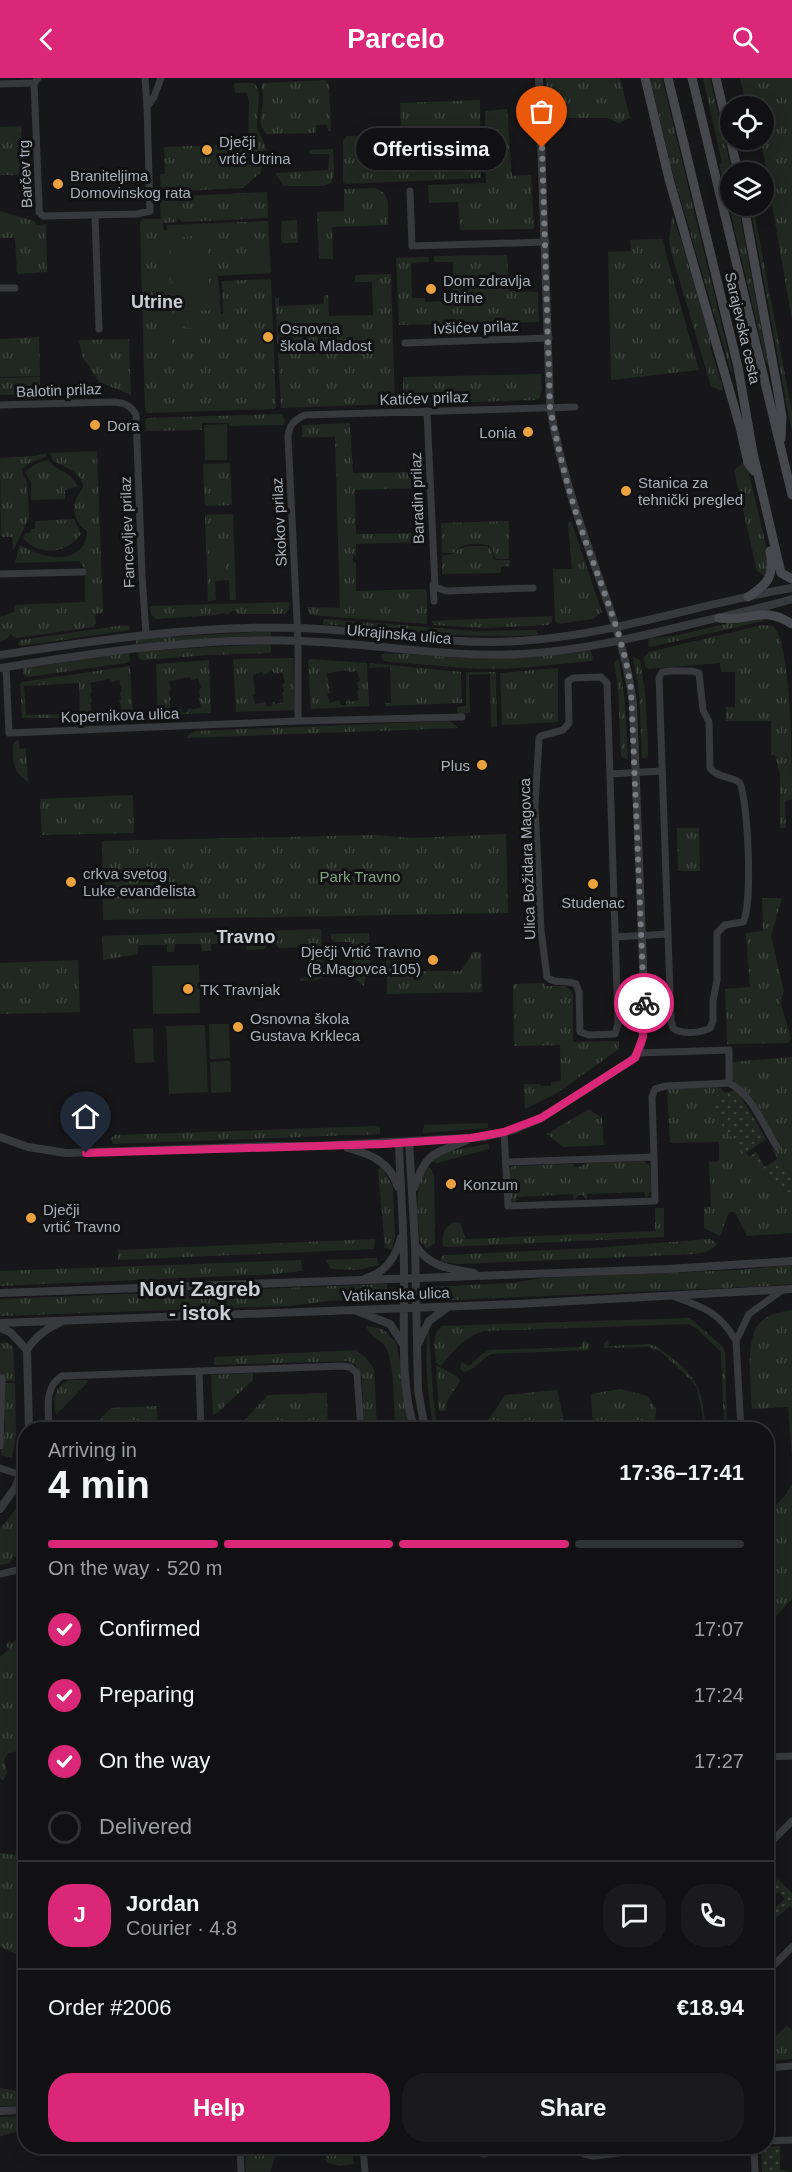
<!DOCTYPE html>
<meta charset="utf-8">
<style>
body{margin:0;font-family:Arial,sans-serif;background:#1a1a1c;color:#f1f3f6;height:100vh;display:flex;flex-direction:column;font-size:22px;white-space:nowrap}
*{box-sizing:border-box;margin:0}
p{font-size:20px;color:#9c9da0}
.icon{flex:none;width:33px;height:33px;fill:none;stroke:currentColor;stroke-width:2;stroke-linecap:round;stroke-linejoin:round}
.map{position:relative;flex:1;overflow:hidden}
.sheet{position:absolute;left:18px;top:1344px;width:756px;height:732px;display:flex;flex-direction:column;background:#111113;border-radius:24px;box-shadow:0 3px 15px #0003,0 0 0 2px #303133}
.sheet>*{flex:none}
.fabs{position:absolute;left:720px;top:18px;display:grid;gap:12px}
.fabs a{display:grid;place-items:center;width:54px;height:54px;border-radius:50%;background:#111113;box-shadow:0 3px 15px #0003,0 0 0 2px #303133;font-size:30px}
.pin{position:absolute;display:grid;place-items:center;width:51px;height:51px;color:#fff;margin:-62px -26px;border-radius:50% 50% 50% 0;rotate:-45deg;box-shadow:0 0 6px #0007}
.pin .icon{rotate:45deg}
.courier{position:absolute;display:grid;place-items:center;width:60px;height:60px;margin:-30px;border:4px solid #db2777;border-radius:50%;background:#fff;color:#222;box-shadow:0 2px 8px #0007}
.bubble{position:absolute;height:42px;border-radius:21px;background:#111113;box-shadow:0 3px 15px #0003,0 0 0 2px #303133;font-size:20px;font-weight:800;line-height:42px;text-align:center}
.head em{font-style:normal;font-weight:800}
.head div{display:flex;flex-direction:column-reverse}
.head{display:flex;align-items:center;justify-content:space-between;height:102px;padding:0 30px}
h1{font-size:39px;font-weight:800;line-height:45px}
.bar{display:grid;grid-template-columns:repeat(4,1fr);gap:9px 6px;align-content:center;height:72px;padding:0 30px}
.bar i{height:8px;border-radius:4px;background:#303133}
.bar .selected{background:#db2777}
.bar p{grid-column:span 4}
.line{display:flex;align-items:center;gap:15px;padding:0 30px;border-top:2px solid #303133}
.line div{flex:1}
.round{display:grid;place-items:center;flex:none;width:63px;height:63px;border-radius:24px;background:#1a1a1c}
ol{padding:0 30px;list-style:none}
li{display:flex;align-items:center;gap:18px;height:66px}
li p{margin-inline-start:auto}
li .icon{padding:6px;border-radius:50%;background:#db2777;color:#fff;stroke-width:4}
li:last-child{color:#9c9da0}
li i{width:33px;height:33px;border:3px solid #303133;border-radius:50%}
.primary-button{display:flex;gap:12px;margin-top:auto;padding:12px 30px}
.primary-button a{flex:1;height:69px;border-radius:24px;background:#db2777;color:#fff;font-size:24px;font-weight:800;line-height:69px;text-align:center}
.primary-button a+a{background:#1a1a1c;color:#f1f3f6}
header{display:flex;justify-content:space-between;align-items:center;height:78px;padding:0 30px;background:#db2777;color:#fff;font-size:27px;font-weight:800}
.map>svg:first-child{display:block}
</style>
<header><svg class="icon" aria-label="back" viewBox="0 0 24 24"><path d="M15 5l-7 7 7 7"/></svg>Parcelo<svg class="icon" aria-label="search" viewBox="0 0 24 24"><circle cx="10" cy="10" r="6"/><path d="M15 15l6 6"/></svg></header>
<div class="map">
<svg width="792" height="2094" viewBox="0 0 792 2094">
<defs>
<pattern id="grass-tufts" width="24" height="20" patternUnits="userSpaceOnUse" patternTransform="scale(1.5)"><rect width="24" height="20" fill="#212821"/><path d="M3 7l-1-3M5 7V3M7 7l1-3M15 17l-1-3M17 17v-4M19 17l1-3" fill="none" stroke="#3e453f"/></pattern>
<pattern id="garden-dots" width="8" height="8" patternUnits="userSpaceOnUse" patternTransform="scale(1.5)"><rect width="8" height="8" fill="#212821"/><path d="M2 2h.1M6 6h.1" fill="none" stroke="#3e453f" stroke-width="1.8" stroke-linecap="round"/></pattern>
</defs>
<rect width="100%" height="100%" fill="#171719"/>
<path fill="url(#grass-tufts)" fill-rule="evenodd" d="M546 0H620L630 40 619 45 608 40H550L547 35Z
M650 0H662L733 294H731L671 89Z
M703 0H710L732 94 730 128H738L768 286 766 285 719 86 722 85Z
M740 0H792V243L761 62H764V28H747Z
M325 2 329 6 331 53H328L327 47H316V55L267 56C256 47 262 36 263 24 264 17 260 12 262 5Z
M234 5H253L257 9 259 17 257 49 267 72 259 74V78L266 80 260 95 243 110 161 114 160 96H165L164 69 248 66 249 24 247 15H235Z
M480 22 481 100 347 106 343 105V63L347 58 372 57 373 91 403 90 400 25Z
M507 31 512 98 531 97 534 151 460 152 458 124 429 125 428 107 486 105 485 33Z
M21 48 22 97H0V49Z
M333 71 334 97 331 105 323 108H284L275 95 328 92 329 76H309L310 72Z
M375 110 384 115 388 124V147L332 149 333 181H319L317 134 344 133V111Z
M267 114 268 140 182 144 178 140 177 144 163 145 164 153 167 152V147L268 143 271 195 218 198 221 236H223L222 203 271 201 276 329 274 331 147 335 145 329 140 145 142 141H161L160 120 162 119Z
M750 128H753L792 334V355Z
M0 133 34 143 37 147 46 146 47 194 17 196 15 160H0Z
M672 137 682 165 710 259 711 272 723 310 721 313 711 308 671 174 669 164Z
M297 142 298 165H283L281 161 282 143Z
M663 161 667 180 699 292 611 302 608 174 631 173 630 162Z
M507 177 509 213 538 214 539 244 399 247 396 180 428 179 429 184 411 185 412 220H425V224L441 223V220L454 219 453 184H434V178Z
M391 196 395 326 281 330 275 220H279V228L323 226 324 217H328L329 238 373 237 372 204H355V197Z
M39 259 40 298 0 299V261Z
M129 261 131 317 99 304 82 278 79 262Z
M541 296 542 311 539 321 535 322 403 326V299Z
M40 299V316L0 317V300Z
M282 336 285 343 283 347 229 348V345H202V352L146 353 145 342 148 340Z
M350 345 353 395 422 394V410L355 412 356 456 425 455V464L356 466V477H353V484L356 485V513L425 511 427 515V546L310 537 307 529 340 530 335 359H302V347Z
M97 373 103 535 95 536 96 545 94 549 16 560 10 556 7 561 0 563V539L14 534 15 527 85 524V491L79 483 15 485 20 467C42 481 85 490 87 453 76 446 71 432 77 419 79 415 83 411 83 407 81 394 63 388 53 383L50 375Z
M45 375 47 378 28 386 22 391 23 397 27 403 29 440 13 473 12 459H1L0 380 35 378Z
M48 382C58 395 69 391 78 408L65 412V421L31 422V405L25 394 35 386Z
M746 383 769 480 766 499 757 493 734 392Z
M230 385 232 427 205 428 203 386Z
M233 436 236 522H230L229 502 215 503 216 522 208 523 205 437Z
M74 441 81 456C67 476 39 479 23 460L26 455H30L31 451H35V443Z
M509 443V481H496L492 469C482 464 467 465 457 470L454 475H442L441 445Z
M571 443 602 534 593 541 559 546 555 543 553 491H572L568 446Z
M468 468H486L491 470 494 482H510V488L501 489V495L442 496V477L454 476 458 471Z
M289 524V531L285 536H238L234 532 227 537 226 535 214 537 156 541 151 536 150 528Z
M552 538V544L548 547 486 550 434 547 431 543Z
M755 539H765L763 543 651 569 648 567 649 560 674 558Z
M324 541 476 553 536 552 538 555V557C466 562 395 551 323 546Z
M124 547 130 548V552L21 568 18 566 21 562Z
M762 547 773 548C792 565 792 687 792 721L785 723 786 750H780V697L775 677H771V643H726V629H735V594H721L720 585 649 591 645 589 644 579 649 574Z
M271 553V558L224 559 136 566V561Z
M269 566 271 568V575L210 577 142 582 139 581 138 574 157 572Z
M590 572 593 580 591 583 519 590 479 591 391 584 384 583 381 578 382 576C411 574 440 580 470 580 510 582 550 578 590 572Z
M129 575 130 582 126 585 28 599 23 596V590Z
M633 579 640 582 645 614 648 669V677L646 680H642L639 615Z
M293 580 295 632 236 634 233 581ZM272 593 275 596 282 594 285 604 282 607 284 614H282L284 624 275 626 274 624 272 625 271 628 266 629 265 624 255 626 253 617 255 616 253 597 262 594 263 597Z
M310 581 367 585 369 628 311 631 308 583ZM347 592 350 594 357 593 360 602 357 605 359 612 357 613 359 622 350 624 349 622 346 623V627H341L339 622 330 625 327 616 330 615 327 595Z
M619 581 625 625 628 681 623 680 621 678 618 610 614 584Z
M209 582 211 635 158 637 156 586ZM189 599 191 602 198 600 201 610 199 612 200 619 198 620 201 629 192 632 191 630 188 631 187 634 183 635 181 630 171 632 169 623 171 622 169 613 171 612 169 603Z
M370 585 461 594 462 625 385 628V625H391L390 589 369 590Z
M130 588 133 638 80 640 79 605 24 608 26 637 71 636 72 630 74 640H22L20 606 22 604ZM110 601 112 604 119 602 122 612 120 615 121 622H119L122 632 113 634 112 632 109 633 108 636 104 637 102 632 92 634 90 625 92 624 90 615 92 614 90 605Z
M558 590V644L502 647 500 595Z
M466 594H496L497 648 491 649 490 596 469 597 470 635 457 636V629L466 628Z
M449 643 453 645 458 650 187 660 189 656 195 653Z
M18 661 20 671 26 670 28 704C12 693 13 685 13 666Z
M133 717 134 755 42 757 40 721Z
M677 750H699L700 793H678Z
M506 756 508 835 103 842 102 763 374 757 411 760Z
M762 820H782L771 858 784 914 780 923 791 960 788 965 727 966 725 911 750 909 746 855 763 853Z
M321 851 323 898 318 902 300 903V900L310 899 311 869 279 870 275 865H268L265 871 246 872V864L211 866V873H202L201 866H175L174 874H167V867H138V876L103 882 102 858Z
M369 855 371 898H366L364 908 354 900 351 864H335L331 861V856Z
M473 874H481L482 914 387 916 386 877 397 893H461Z
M78 882 80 934 0 936V885Z
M544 905 545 908H565L571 912 573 919V964L619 963V971L557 1015 525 1031 524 1006H540L541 1008H551V1004L561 1003 560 967 514 968 513 906Z
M792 979V1099L773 1072 779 1068 742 1010 732 1001V984Z
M717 1009 721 1010 724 1015 715 1019 719 1043 751 1085 792 1118V1155L747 1158 735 1134H729L720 1158 704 1150V1129H711L709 1084 719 1083V1064L670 1065 667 1011Z
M589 1031 602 1040 604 1067 563 1069 547 1056Z
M488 1045V1050L423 1055 424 1047Z
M376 1048 380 1049V1056L113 1066 111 1060 115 1057Z
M487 1066 489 1067V1071L437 1085 430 1083 450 1073Z
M644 1083 650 1088 651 1113 646 1120 644 1114 587 1116 586 1122 583 1117H578L574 1123 573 1116 517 1119 515 1125 511 1123 508 1094 510 1090 514 1088 572 1086 576 1089 582 1088 587 1085Z
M426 1088 431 1091 434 1097 435 1165 427 1171 420 1163C417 1138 414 1111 426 1088Z
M382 1089 393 1109 395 1158 392 1172 385 1170 378 1092Z
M655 1130H664V1159L447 1169 443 1168C441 1159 445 1147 454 1144L460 1145 466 1161 655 1153Z
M375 1161 374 1171 118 1182V1172Z
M710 1161 717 1165 716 1168 706 1174 694 1176 460 1186 440 1184 442 1178 446 1177 593 1170Z
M377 1180 379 1187 358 1192 331 1191 326 1182Z
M301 1182 302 1193 276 1196 0 1208V1193Z
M792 1187V1206L768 1208 431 1223 430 1209 512 1205 542 1200 739 1192Z
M387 1206V1220L330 1223 288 1228 0 1238V1221Z
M792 1232V1380L788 1329 752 1331C751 1308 745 1265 758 1247 766 1236 780 1234 792 1232Z
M690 1240 722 1268 725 1273 727 1351H724L721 1274 696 1250 688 1246 484 1253C465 1258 453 1273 441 1288L436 1285C435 1272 431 1256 442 1248Z
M366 1248 383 1251 396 1264 413 1351H395C394 1333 395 1282 385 1268 378 1259 372 1261 366 1248Z
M429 1251 433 1320 438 1351H434C429 1329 423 1272 429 1251Z
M583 1262 589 1265 588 1272 492 1276C481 1280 476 1292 464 1294L460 1291 462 1284 469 1288 482 1276 490 1272 582 1269Z
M608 1262 609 1268 648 1266 655 1268C693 1293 704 1307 705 1351H703L702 1334 697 1310 690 1301 661 1274 648 1269 604 1270V1265Z
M6 1264 13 1269 15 1303H3V1295H0V1265Z
M355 1272 365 1279 374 1291 377 1351H364L362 1300 355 1286 348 1283 214 1287V1279Z
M436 1287 458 1299 460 1303 447 1323 446 1333H439Z
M253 1295V1302L217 1335 213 1337 211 1297Z
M70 1302H87L88 1304 56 1337C53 1323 53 1308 70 1302Z
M4 1305H15L16 1356 12 1380 1 1377 5 1351Z
M621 1311 647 1318 656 1331 655 1351H593L591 1316Z
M557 1312 566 1351H491L489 1341 505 1317Z
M327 1315 328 1351H243V1344L268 1317Z
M157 1328 158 1351H90L111 1330Z
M792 1406V1521L767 1548V1437L786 1416Z
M25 1419V1479H13L10 1485 0 1487V1451Z
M25 1542V1679L18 1673 8 1675 4 1682 7 1695 3 1703 0 1700V1579L9 1571 6 1567 10 1563 13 1565 22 1555 18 1550Z
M25 1772V1885L19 1877 0 1869V1775L14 1777Z
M787 1948 792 1952V1981L774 1983 771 1978 767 1977V1966Z
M0 2010 25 2014V2027L0 2028Z
M25 2038V2052L0 2058V2039Z
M245 2069H279L270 2094H246Z
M325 2069H352L354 2086 339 2088 326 2084Z"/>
<path fill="url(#garden-dots)" d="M735 1013 738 1014 766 1061 746 1075 749 1079 756 1074 765 1089 777 1081 772 1070 792 1099V1118L751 1085 719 1043 714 1032 715 1019 721 1015Z
M778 1801 792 1815V1830L790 1828 773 1842 776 1845 767 1853V1831L769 1829 773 1831 785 1821 778 1814 775 1817 768 1810Z
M780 2068V2092L792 2094H762L761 2069Z"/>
<path fill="#212821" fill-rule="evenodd" d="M185 152C217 148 217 178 218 201 219 210 221 220 219 229 215 253 187 255 171 243L173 286H164L158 153H167L168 162ZM194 158C201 160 208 164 211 172 214 182 215 228 210 236 200 249 180 249 172 233 169 226 170 214 170 206 169 185 162 157 194 158Z
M268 161 270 193H252L250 162Z
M208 169 210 232 174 234 171 171Z
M227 346V382H205L204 347Z
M209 467H225L226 493 210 494Z
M199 887 200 935 153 936 152 888Z
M209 946H229L230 980 210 981Z
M205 947 208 1014 169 1016 166 948Z
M153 950 154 984 135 985 133 951Z
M230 983 231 1014 211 1015 210 984Z"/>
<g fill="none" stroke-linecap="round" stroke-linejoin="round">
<path stroke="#38393d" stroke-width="7" d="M38 0 34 5 39 126V134L43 138 137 136 150 133 147 29 145 0
M0 6 34 5
M147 29 154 19 161 0
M410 113 412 168 546 164
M95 137 99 251
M0 210H15
M405 265 549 260
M0 327 114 324C124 325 131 327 136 337L142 498 146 556
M427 333 435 509 446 513 533 510
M0 496 83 494
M433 507 434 523
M6 589 9 655 298 643 462 639
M670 593H692L699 595 703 632 709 644 710 690C718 701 731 697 740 705 748 724 753 827 743 844L725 847 717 855V902L713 923V943L710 950C701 955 682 957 673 950L671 942 659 600 662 594Z
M601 599 607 605 618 946 615 956 589 957 580 954 579 914 576 906C566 901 555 907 547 899L541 852 535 728 539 660 541 658 563 652 569 645 568 603 573 600Z
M298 643V563L288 359C289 347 294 342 305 337L575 329
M610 696 661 693
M615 859 668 856
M638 975 729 972V1005L666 1008 655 1011 652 1019 654 1079
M729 1005C752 1016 764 1049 777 1069
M504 1054 508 1128 655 1123 654 1079 506 1084
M672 1218C703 1229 719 1233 736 1263
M199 1293 201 1352
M0 1299 2 1301 0 1368
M49 1352C49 1332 43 1310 62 1298L342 1288 350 1289 357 1295 361 1352
M741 1352 736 1263 749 1236 781 1213
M0 1390 21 1397
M0 1496 26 1490
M766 1679 792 1678
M766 1769 792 1743
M766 1895 792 1869
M766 1990 792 1988
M766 2063 792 2062
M240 2068 241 2094
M363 2068 365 2094
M475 2068 478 2074 484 2076 507 2068
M581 2068 584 2076 593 2078 677 2068
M754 2068 755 2094"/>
<path stroke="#38393d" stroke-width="8" d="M0 577C99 562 198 547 298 550 372 552 446 568 520 563 613 557 701 525 792 510
M0 590C99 574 198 559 298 563 372 565 447 580 521 576 579 573 634 560 691 546 724 538 759 531 792 521
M0 1059 28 1069 66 1075 272 1068H317L484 1059 513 1052 541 1040 629 984 638 975 641 967 645 940 633 626C626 565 602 511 583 454 569 413 557 371 550 329L539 0
M409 1063 415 1166 418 1312 425 1352
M399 1064C400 1107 404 1150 404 1192 405 1240 399 1307 415 1352
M348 1070C371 1076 390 1084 398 1109
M414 1110C426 1073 435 1076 467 1062
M415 1167C429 1189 450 1191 474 1195
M366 1200C385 1195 396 1178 401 1160
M0 1215 668 1191 792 1183
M357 1233 390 1246 403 1266
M0 1245 517 1226 792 1211
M0 1250 10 1254 27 1272
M419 1264 429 1243 448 1229
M27 1272 29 1352
M27 1272C36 1258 46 1251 61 1244
M0 1431 15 1410 26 1383
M0 2033 26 2032"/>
<path stroke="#46484d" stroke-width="9" d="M645 0 669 101 740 349 748 385 754 393
M668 0 738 289 753 375 781 495 792 501
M692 0 792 417
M716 0 738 94
M744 128 778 314 782 339 781 361
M748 519C768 506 775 498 770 473
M719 540C750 545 761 526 792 546"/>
</g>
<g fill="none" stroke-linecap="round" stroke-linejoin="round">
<path stroke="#767a80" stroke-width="6" stroke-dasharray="0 10.8" d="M542 70 550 329C558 371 568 413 582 453 600 506 623 556 631 611L644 925"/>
<path stroke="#db2777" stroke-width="8" d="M86 1075 384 1066 471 1060 504 1054 541 1040 635 980 643 959 644 925"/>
</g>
<g fill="#eaa13e" stroke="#121214" stroke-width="2">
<circle cx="207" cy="72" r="6"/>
<circle cx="58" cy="106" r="6"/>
<circle cx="431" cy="211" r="6"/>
<circle cx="268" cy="259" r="6"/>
<circle cx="95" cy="347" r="6"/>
<circle cx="528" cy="354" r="6"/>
<circle cx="626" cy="413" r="6"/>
<circle cx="482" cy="687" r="6"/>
<circle cx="71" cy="804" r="6"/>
<circle cx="593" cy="806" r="6"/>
<circle cx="433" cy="882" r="6"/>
<circle cx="188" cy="911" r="6"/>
<circle cx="238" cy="949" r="6"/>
<circle cx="451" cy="1106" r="6"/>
<circle cx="31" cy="1140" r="6"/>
</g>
<g text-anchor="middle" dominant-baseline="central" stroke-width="6" stroke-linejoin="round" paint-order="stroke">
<g font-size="15" fill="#a9afb8" stroke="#121214" text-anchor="start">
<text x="219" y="63">Dječji<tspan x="219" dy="17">vrtić Utrina</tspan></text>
<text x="70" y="97">Braniteljima<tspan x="70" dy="17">Domovinskog rata</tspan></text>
<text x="443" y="202">Dom zdravlja<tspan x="443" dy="17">Utrine</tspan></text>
<text x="280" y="250">Osnovna<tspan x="280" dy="17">škola Mladost</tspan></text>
<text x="107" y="347">Dora</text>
<text x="516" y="354" text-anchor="end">Lonia</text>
<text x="638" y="404">Stanica za<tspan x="638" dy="17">tehnički pregled</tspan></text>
<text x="470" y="687" text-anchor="end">Plus</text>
<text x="83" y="795">crkva svetog<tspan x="83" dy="17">Luke evanđelista</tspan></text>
<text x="593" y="824" text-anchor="middle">Studenac</text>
<text x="421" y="873" text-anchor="end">Dječji Vrtić Travno<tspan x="421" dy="17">(B.Magovca 105)</tspan></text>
<text x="200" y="911">TK Travnjak</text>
<text x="250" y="940">Osnovna škola<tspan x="250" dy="17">Gustava Krkleca</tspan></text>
<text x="463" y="1106">Konzum</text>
<text x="43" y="1131">Dječji<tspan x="43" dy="17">vrtić Travno</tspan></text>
</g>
<g font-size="15" fill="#a9afb8" stroke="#121214">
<text transform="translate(25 96) rotate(-93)">Barčev trg</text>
<text transform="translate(476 249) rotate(-2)">Ivšićev prilaz</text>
<text transform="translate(743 250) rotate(77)">Sarajevska cesta</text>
<text transform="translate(59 312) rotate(-2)">Balotin prilaz</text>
<text transform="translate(424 320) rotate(-2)">Katićev prilaz</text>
<text transform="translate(417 420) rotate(-92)">Baradin prilaz</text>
<text transform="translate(279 444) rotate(-93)">Skokov prilaz</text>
<text transform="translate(127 454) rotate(-92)">Fancevljev prilaz</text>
<text transform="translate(399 556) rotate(5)">Ukrajinska ulica</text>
<text transform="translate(120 637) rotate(-2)">Kopernikova ulica</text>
<text transform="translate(527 781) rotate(-92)">Ulica Božidara Magovca</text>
<text transform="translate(396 1216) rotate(-2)">Vatikanska ulica</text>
</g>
<g font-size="15" fill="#82a281" stroke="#121214">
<text x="360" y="798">Park Travno</text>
</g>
<g font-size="18" font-weight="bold" fill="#caced4" stroke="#121214">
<text x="157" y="224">Utrine</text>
<text x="246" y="859">Travno</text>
</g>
<g font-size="21" font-weight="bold" fill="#caced4" stroke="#121214">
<text x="200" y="1210">Novi Zagreb<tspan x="200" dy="24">- istok</tspan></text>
</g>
</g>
</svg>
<div class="fabs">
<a><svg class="icon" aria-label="locate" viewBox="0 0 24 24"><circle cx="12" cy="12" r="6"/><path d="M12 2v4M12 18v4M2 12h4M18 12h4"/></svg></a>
<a><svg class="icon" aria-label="layers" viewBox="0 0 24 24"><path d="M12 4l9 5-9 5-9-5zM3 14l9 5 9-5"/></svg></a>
</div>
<div class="pin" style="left:542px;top:70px;background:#ea580c"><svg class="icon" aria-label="bag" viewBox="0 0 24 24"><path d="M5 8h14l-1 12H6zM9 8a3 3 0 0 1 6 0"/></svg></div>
<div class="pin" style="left:86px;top:1075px;background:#1f2937"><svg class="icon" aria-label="home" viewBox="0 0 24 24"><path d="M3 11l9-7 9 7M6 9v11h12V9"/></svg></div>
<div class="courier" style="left:644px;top:925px"><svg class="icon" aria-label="bike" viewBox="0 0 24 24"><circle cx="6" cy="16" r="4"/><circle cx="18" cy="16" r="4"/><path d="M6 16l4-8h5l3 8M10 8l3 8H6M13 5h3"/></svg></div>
<div class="bubble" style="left:356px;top:50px;width:150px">Offertissima</div>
<section class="sheet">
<div class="head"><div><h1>4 min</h1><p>Arriving in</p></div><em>17:36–17:41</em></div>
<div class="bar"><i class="selected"></i><i class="selected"></i><i class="selected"></i><i></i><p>On the way · 520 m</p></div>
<ol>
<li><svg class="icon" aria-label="check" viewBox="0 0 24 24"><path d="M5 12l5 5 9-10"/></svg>Confirmed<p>17:07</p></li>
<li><svg class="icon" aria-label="check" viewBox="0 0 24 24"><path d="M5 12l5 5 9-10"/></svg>Preparing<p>17:24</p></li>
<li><svg class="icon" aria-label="check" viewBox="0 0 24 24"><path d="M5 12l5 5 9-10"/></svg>On the way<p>17:27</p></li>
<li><i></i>Delivered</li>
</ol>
<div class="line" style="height:108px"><b class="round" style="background:#db2777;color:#fff">J</b><div><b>Jordan</b><p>Courier · 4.8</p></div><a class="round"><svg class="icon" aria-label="chat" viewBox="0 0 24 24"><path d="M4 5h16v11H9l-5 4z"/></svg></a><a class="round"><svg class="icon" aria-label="phone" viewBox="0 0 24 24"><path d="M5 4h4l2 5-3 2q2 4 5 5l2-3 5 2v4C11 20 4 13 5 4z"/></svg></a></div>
<div class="line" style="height:78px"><div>Order #2006</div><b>€18.94</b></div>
<div class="primary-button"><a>Help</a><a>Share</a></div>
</section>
</div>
